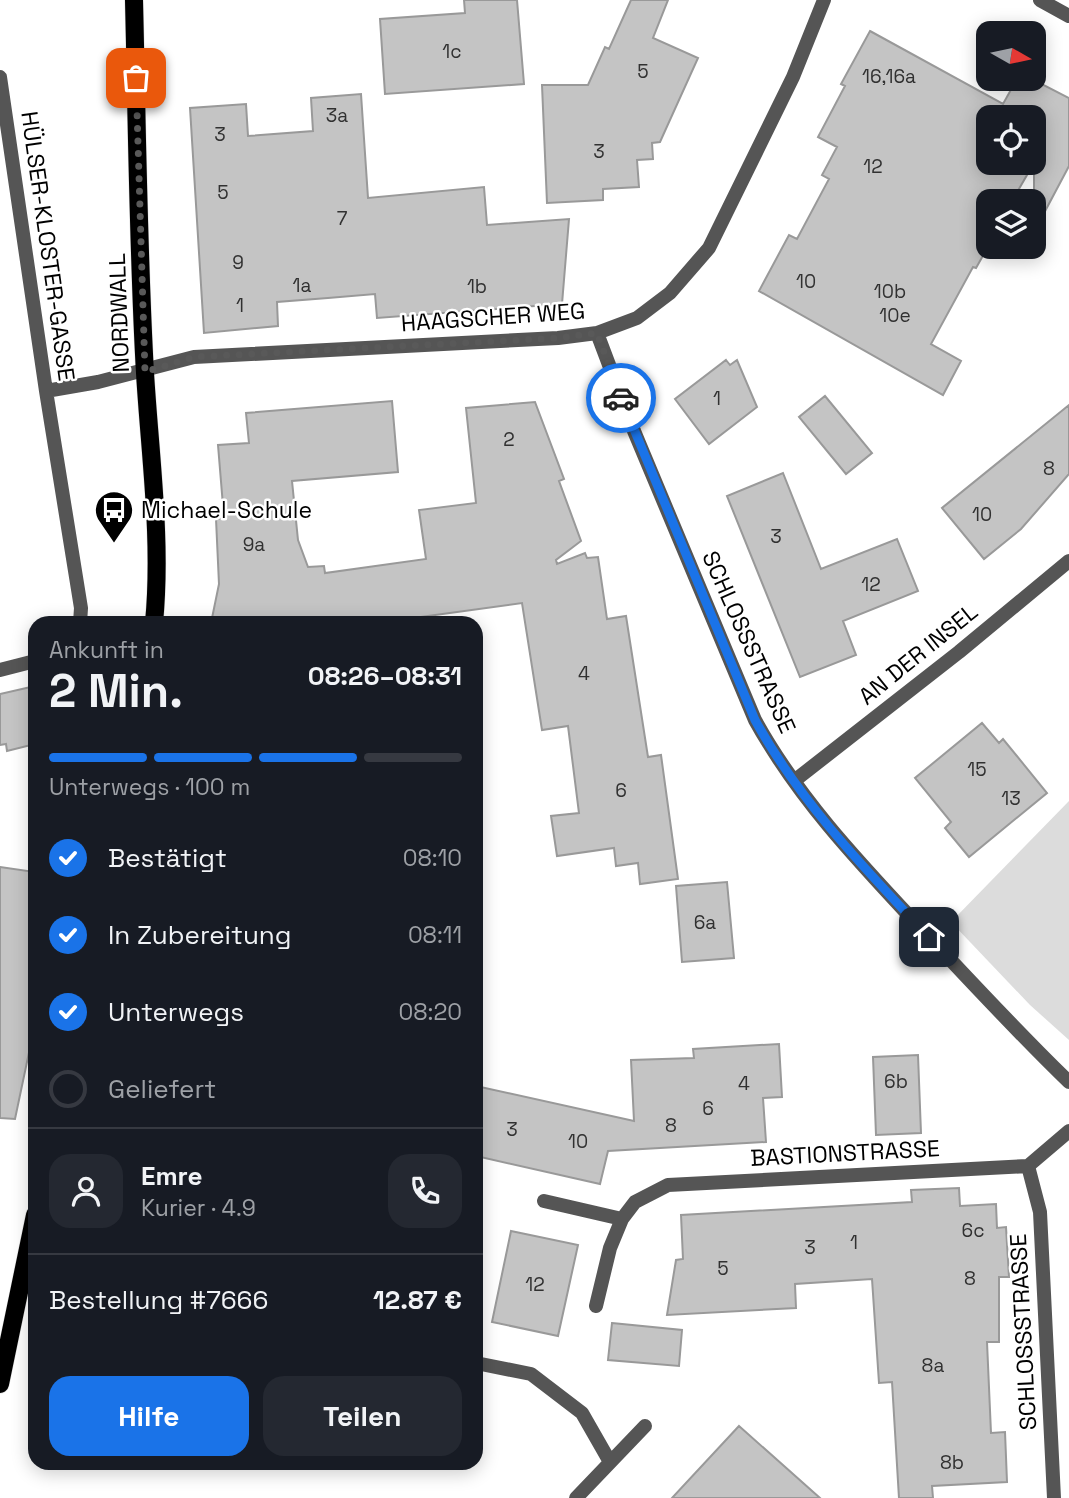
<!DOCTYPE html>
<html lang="de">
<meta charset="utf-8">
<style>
body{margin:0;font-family:"Space Grotesk",sans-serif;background:#242831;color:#f1f3f6;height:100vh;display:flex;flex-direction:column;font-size:26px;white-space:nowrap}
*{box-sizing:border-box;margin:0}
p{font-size:23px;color:#9ea1a6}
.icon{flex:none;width:38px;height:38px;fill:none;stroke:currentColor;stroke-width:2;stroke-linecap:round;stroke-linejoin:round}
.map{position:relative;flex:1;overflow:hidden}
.details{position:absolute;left:28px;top:616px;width:455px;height:854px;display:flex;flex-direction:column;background:#171b24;border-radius:21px;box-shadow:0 4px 18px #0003}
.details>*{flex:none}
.needle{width:46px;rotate:99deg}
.tools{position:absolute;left:976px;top:21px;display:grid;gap:14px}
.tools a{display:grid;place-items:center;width:70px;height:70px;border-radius:14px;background:#171b24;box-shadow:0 4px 18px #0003;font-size:35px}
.pin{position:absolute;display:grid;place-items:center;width:60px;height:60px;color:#fff;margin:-30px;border-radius:14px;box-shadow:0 4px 10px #0006}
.courier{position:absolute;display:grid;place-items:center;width:70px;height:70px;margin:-35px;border:5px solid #1a73e8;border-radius:50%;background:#fff;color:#222;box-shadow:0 2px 9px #0007}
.headline em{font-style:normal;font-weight:700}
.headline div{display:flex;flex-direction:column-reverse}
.headline{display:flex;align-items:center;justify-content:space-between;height:119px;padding:0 21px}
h1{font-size:46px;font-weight:700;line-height:52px}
.bar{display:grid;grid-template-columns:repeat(4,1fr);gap:10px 7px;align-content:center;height:84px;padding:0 21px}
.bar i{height:9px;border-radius:5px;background:#363941}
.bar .selected{background:#1a73e8}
.bar p{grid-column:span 4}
.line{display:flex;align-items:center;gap:18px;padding:0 21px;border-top:2px solid #363941}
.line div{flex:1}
.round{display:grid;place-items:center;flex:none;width:74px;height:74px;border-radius:21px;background:#242831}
ol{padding:0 21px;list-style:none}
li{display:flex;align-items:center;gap:21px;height:77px}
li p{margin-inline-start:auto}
li .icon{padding:7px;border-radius:50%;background:#1a73e8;color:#fff;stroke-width:4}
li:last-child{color:#9ea1a6}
li i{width:38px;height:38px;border:4px solid #363941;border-radius:50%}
.primary-button{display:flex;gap:14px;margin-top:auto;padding:14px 21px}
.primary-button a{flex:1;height:80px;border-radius:21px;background:#1a73e8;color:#fff;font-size:28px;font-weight:700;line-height:80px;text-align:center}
.primary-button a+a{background:#242831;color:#f1f3f6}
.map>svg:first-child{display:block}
</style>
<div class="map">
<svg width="1069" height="1498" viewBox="0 0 1069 1498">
<rect width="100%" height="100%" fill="#fff"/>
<path fill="#dcdcdc" d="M1069 801V1040L1030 1005 951 922Z"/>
<path fill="#c4c4c4" stroke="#999" stroke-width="2" d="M464 0H517L524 84 385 94 380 19 465 13Z
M631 0H668L653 38 698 58 660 142 652 143 653 159 637 160 639 187 603 189V200L547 203 542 85H588L605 47 609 49Z
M870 31 1003 104 1017 79H1032L1069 98V166L1034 232V117H989V163H1034L1012 201H989V245L976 268 973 267 931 344 961 361 943 395 759 291 789 235 797 239 829 179 822 175 837 147 818 137 845 86 841 84Z
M361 94 368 198 484 187 487 225 569 219 562 304 377 318 375 294 328 298 277 302 278 326 204 333 190 108 246 104 248 136 313 131 311 98Z
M726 360 730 365 737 360 757 407 709 444 675 399Z
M825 396 872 453 846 474 799 417Z
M392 401 398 472 292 481 298 540 308 567 324 566 325 573 426 559 419 510 476 503 466 408 535 402 564 479 559 481 581 541 556 560 557 564 585 553 587 558 598 557 607 619 626 616 648 757 661 755 678 879 640 884 638 863 616 866 614 848 557 856 551 816 579 813 568 726 542 730 522 603 377 623H211L219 584 216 519 224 518 218 445 249 443 246 413Z
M1069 405V474L1021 529 984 559 942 508Z
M783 473 821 569 897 539 918 591 843 621 856 655 800 677 727 496Z
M35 686V744L7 751 6 744 0 745V694Z
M982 723 999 743 1003 739 1047 793 969 857 945 828 951 822 915 778Z
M0 867 35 872V1024L15 1119 0 1118Z
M727 882 734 958 682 962 676 886Z
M779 1044 782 1097 763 1098 766 1142 608 1151 600 1184 476 1156V1086L634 1121 631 1060 694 1058 693 1049Z
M918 1055 921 1133 876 1135 873 1057Z
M959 1188 960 1206 996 1204 997 1228 1006 1227 1009 1277H999V1342H987L991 1433 1005 1432 1007 1482 932 1486 933 1498H899L892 1382 879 1383 872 1279 795 1284 796 1308 667 1315 676 1260 683 1259 681 1215 912 1202 911 1190Z
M511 1231 578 1245 558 1336 492 1322Z
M612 1323 682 1330 679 1366 608 1360Z
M739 1426 820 1498H672Z"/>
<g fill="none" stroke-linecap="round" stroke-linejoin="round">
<g stroke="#dbdbdb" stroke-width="19">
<path id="primary" d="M134 0C137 124 138 249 145 373 150 456 162 540 154 623
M0 1384 35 1215"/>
</g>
<path stroke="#555" stroke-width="14" d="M476 1363 531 1374 582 1413 610 1462
M576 1498 645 1426"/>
<path stroke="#555" stroke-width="14" d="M1040 0 1069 16
M0 77 46 391 81 608 80 623
M597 333 634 431 755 720C797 796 855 858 914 921 965 975 1015 1030 1069 1082
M46 391 98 382 194 357 558 338 597 333 637 318 670 293 709 248 793 77 824 0
M0 670 35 661
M794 781 959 652 1069 561
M1028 1166 1040 1212 1054 1498
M544 1201 622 1219 635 1202 668 1185 1028 1166 1069 1131
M596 1306 610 1248 622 1219"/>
<use href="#primary" stroke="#000" stroke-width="18"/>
</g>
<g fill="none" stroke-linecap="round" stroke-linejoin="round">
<path stroke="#595959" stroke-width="7" stroke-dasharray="0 12.6" d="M136 78 145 372 194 357 558 338 597 333 621 398"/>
<path stroke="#1a73e8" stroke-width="9" d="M621 398 755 720C800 802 865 869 929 937"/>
</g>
<defs>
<g id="bus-pin" transform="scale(2.0125)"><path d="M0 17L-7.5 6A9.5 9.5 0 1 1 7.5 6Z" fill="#000" stroke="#fff"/><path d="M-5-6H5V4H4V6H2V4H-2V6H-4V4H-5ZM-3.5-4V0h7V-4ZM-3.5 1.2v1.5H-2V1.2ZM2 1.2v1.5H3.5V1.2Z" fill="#fff"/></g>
</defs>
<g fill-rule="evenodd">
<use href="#bus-pin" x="114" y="510"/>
</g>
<g text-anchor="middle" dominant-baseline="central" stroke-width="5" stroke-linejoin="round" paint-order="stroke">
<g font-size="19" fill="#313131">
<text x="452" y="51">1c</text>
<text x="643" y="71">5</text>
<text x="889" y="76">16,16a</text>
<text x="337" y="115">3a</text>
<text x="220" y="134">3</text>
<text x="599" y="151">3</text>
<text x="873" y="166">12</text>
<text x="223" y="192">5</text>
<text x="342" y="218">7</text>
<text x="238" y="262">9</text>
<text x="806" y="281">10</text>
<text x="302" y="285">1a</text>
<text x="477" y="286">1b</text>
<text x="890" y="291">10b</text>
<text x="240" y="305">1</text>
<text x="895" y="315">10e</text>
<text x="717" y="398">1</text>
<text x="509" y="439">2</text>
<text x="1049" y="468">8</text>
<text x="982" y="514">10</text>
<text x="776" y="536">3</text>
<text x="254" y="544">9a</text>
<text x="871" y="584">12</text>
<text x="584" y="673">4</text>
<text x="977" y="769">15</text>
<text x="621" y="790">6</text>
<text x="1011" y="798">13</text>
<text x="705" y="922">6a</text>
<text x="896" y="1081">6b</text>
<text x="744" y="1083">4</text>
<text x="708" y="1108">6</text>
<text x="671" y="1125">8</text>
<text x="512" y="1129">3</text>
<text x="578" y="1141">10</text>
<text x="973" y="1230">6c</text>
<text x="854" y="1242">1</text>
<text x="810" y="1247">3</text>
<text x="723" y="1268">5</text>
<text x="970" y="1278">8</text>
<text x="535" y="1284">12</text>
<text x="933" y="1365">8a</text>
<text x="952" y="1462">8b</text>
</g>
<g font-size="23" fill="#000" stroke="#fff">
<text transform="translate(48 246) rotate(82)">HÜLSER-KLOSTER-GASSE</text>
<text transform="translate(119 313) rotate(-92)">NORDWALL</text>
<text transform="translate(493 317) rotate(-4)">HAAGSCHER WEG</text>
<text transform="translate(749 642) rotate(66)">SCHLOSSSTRASSE</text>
<text transform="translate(918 654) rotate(-39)">AN DER INSEL</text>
<text transform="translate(845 1153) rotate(-3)">BASTIONSTRASSE</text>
<text transform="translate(1023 1332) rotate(-93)">SCHLOSSSTRASSE</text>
</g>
<g font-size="23" fill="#000" stroke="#fff" text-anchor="start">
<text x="141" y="510">Michael-Schule</text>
</g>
</g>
</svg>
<div class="tools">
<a><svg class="needle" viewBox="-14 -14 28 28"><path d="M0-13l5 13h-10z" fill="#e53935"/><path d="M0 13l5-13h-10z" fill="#9ea1a6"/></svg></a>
<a><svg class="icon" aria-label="locate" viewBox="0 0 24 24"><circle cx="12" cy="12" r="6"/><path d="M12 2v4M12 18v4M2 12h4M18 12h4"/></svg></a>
<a><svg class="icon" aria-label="layers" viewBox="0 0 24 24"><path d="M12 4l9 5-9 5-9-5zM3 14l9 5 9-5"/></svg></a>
</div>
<div class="pin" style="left:136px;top:78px;background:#ea580c"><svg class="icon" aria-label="bag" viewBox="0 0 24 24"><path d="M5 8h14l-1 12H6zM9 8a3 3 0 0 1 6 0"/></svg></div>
<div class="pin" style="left:929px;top:937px;background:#1f2937"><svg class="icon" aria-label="home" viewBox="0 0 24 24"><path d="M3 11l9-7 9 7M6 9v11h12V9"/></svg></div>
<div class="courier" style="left:621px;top:398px"><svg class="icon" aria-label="car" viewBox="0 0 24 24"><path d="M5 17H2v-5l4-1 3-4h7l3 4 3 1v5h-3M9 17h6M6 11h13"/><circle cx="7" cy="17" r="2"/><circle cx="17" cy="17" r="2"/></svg></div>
<section class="details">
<div class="headline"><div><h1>2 Min.</h1><p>Ankunft in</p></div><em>08:26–08:31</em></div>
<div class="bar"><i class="selected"></i><i class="selected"></i><i class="selected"></i><i></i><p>Unterwegs · 100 m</p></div>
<ol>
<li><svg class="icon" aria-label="check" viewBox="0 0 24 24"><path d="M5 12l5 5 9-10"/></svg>Bestätigt<p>08:10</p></li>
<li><svg class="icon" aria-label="check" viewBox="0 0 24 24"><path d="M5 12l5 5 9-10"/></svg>In Zubereitung<p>08:11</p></li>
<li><svg class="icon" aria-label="check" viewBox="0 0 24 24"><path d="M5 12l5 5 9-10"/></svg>Unterwegs<p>08:20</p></li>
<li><i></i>Geliefert</li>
</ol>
<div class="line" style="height:126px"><a class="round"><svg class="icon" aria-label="person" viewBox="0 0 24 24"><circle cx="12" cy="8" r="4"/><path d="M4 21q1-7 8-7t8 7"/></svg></a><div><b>Emre</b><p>Kurier · 4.9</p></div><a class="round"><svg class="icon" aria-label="phone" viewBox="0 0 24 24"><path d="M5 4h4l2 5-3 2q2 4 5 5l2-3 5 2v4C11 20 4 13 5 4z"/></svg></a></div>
<div class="line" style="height:91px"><div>Bestellung #7666</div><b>12.87 €</b></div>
<div class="primary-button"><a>Hilfe</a><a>Teilen</a></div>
</section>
</div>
